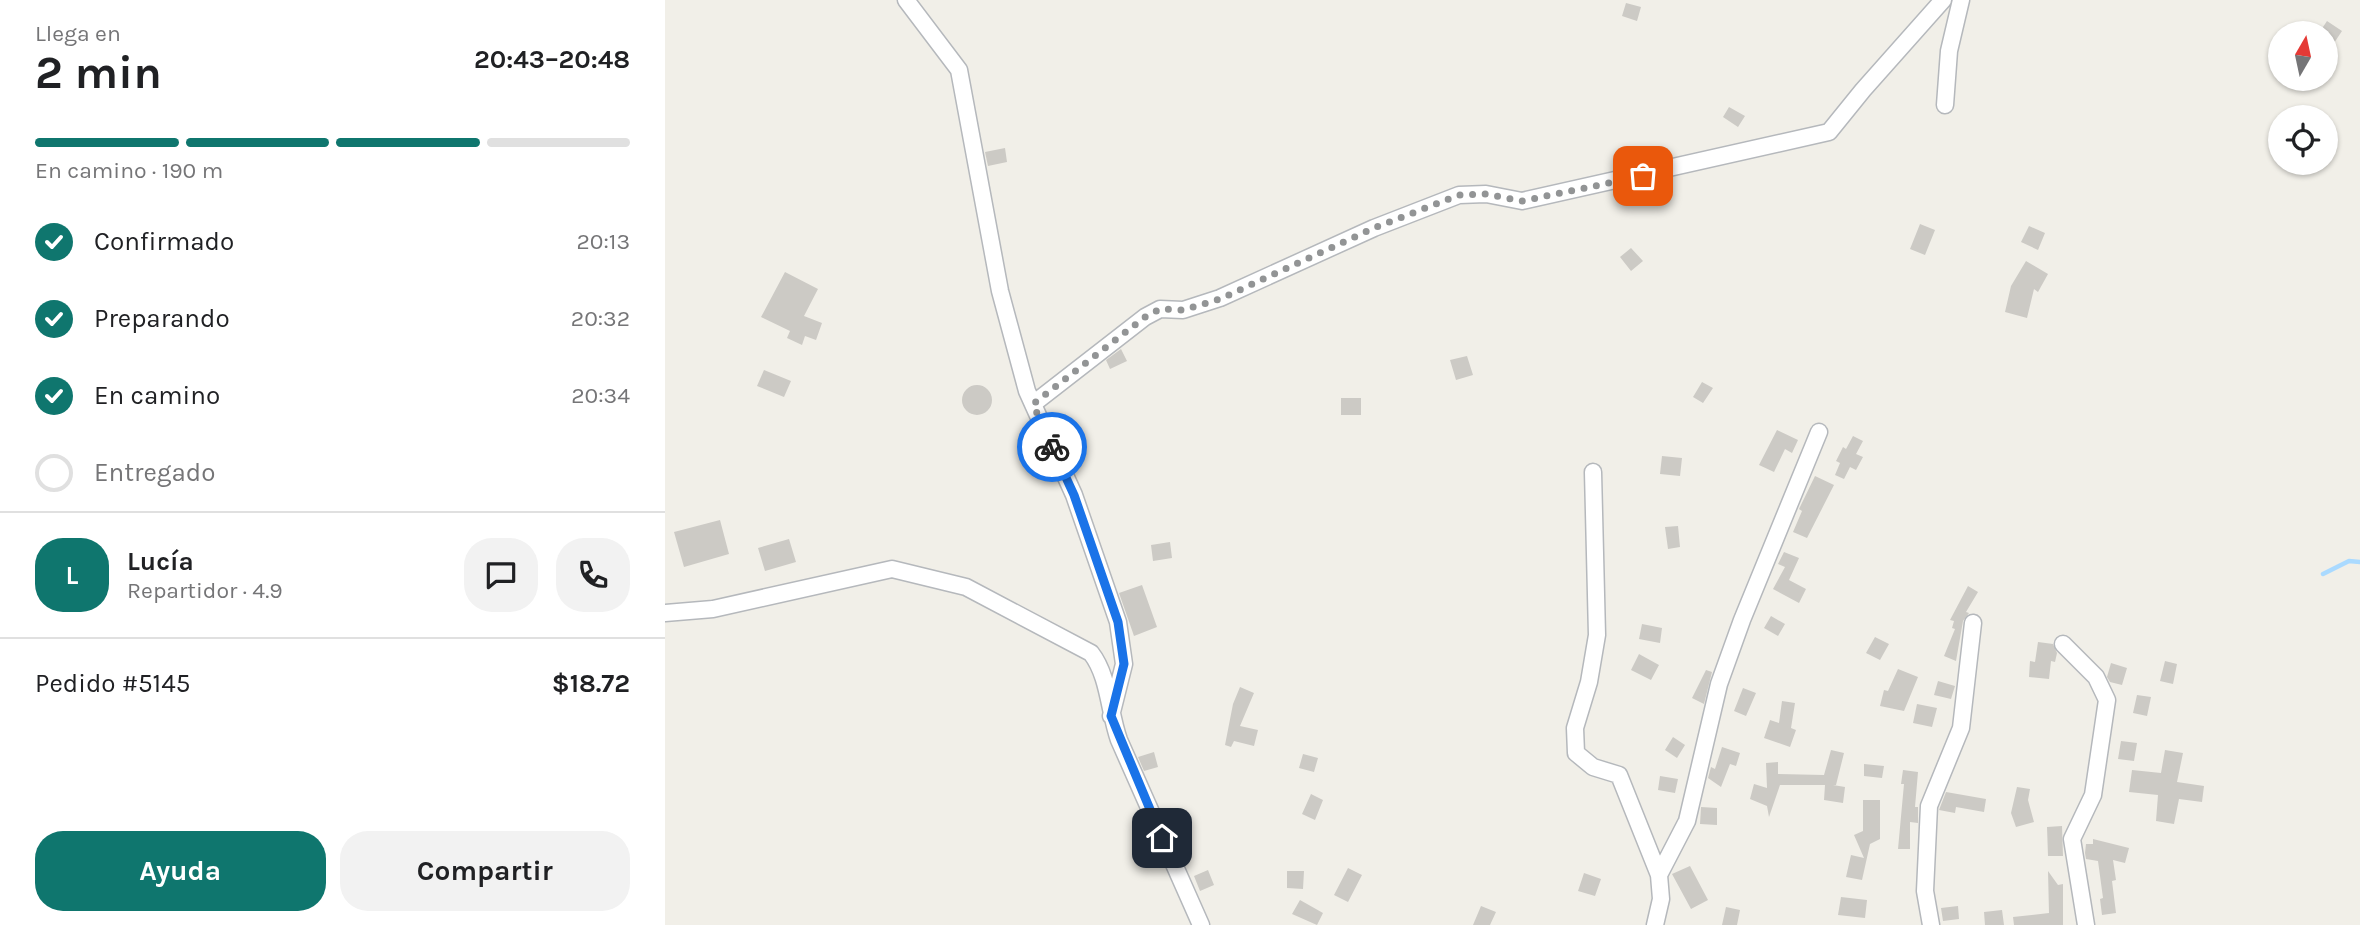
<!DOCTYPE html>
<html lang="es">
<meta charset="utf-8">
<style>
body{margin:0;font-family:Karla,sans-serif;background:#f2f2f2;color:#202124;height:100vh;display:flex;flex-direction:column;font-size:26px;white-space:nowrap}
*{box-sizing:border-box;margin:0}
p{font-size:23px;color:#757577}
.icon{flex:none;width:38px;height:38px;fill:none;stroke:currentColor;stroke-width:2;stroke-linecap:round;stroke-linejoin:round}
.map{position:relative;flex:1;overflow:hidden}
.sheet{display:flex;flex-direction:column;background:#fff;width:665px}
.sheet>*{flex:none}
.needle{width:46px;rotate:9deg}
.buttons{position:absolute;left:1603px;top:21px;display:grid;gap:14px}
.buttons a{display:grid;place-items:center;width:70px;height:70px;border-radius:50%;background:#fff;box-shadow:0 2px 5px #0004;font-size:35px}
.pin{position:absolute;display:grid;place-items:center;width:60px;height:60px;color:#fff;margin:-30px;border-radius:14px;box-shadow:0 4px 10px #0006}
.courier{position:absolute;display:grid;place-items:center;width:70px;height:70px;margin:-35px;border:5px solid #1a73e8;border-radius:50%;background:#fff;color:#222;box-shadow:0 2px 9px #0007}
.overview em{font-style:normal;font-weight:700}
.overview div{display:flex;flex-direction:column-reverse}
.overview{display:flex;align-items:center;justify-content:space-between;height:119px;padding:0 35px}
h1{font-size:46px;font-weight:700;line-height:52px}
.bar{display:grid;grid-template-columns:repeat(4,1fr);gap:10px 7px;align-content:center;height:84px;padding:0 35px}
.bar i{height:9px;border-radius:5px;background:#e0e0e0}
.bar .current{background:#0f766e}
.bar p{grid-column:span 4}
.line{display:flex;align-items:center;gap:18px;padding:0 35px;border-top:2px solid #e0e0e0}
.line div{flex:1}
.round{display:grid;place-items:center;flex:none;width:74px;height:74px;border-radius:28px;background:#f2f2f2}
ol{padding:0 35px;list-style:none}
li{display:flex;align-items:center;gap:21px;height:77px}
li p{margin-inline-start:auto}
li .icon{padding:7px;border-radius:50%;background:#0f766e;color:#fff;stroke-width:4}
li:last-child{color:#757577}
li i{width:38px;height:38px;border:4px solid #e0e0e0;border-radius:50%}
.primary-button{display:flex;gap:14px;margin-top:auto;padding:14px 35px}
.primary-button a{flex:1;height:80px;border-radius:28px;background:#0f766e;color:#fff;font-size:28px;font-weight:700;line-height:80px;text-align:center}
.primary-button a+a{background:#f2f2f2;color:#202124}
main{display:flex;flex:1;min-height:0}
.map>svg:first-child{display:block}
</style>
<main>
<section class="sheet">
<div class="overview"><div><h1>2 min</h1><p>Llega en</p></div><em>20:43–20:48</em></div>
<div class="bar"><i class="current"></i><i class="current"></i><i class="current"></i><i></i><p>En camino · 190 m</p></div>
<ol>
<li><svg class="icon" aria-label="check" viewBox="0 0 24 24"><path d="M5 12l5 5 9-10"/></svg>Confirmado<p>20:13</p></li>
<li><svg class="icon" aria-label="check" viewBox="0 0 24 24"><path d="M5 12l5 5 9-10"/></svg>Preparando<p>20:32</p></li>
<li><svg class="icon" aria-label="check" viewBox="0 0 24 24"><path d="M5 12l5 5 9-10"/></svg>En camino<p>20:34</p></li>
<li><i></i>Entregado</li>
</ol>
<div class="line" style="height:126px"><b class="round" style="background:#0f766e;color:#fff">L</b><div><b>Lucía</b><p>Repartidor · 4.9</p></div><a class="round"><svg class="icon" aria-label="chat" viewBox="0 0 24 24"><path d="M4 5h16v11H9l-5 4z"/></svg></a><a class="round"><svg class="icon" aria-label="phone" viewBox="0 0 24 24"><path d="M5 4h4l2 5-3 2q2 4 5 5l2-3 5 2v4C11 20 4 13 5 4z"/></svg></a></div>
<div class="line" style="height:91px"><div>Pedido #5145</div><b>$18.72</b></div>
<div class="primary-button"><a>Ayuda</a><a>Compartir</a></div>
</section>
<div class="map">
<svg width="1695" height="925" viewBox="0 0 1695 925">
<rect width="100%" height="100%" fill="#f1efe8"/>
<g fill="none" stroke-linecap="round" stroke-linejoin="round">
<path stroke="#aadaff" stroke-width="4.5" d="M1658 574 1684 561 1695 562"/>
</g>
<path fill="#cccac5" d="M961 3 976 7 972 21 957 16Z
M1662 21 1677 31 1669 43 1661 38V33H1654Z
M1064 107 1080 116 1073 127 1058 117Z
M340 148 342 162 323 166 320 152Z
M1255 224 1270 230 1260 255 1245 249Z
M1364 226 1380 233 1373 250 1356 242Z
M966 248 978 261 966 271 955 257Z
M1361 261 1383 274 1373 292 1369 289 1362 318 1340 312 1346 286Z
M120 272 153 289 139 316 157 323 151 340 140 336 137 345 122 338 125 331 96 317Z
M456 349 462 361 445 369 441 360Z
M802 356 808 375 791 380 785 360Z
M99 370 126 381 119 397 92 386Z
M1037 382 1048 388 1038 403 1028 397Z
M297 400a15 15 0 1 1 30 0a15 15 0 1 1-30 0Z
M676 398H696V415H676Z
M1112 430 1133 440 1127 453 1120 449 1109 472 1094 465Z
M1188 436 1198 441 1191 454 1198 457 1191 470 1185 467 1179 479 1170 475 1175 463 1171 461 1178 447 1181 449Z
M997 456 1017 458 1015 476 995 474Z
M1150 476 1169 485 1142 538 1128 532 1137 511 1134 509Z
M55 520 64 554 19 567 9 532Z
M1013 526 1015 547 1003 549 1000 527Z
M124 539 131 562 100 571 93 548Z
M505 542 507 558 488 561 486 545Z
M1119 552 1134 558 1124 580 1141 589 1134 603 1108 589 1120 567 1113 564Z
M477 585 492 627 469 636 454 593Z
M1303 586 1313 592 1301 612 1304 613 1298 621 1291 661 1279 656 1290 629 1287 628 1289 621 1285 620Z
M1106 616 1120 624 1113 636 1099 628Z
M977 624 997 628 995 643 974 639Z
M1210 637 1224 644 1215 660 1201 653Z
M1373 642 1388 644 1392 653 1390 662 1386 661 1384 679 1364 677 1365 661 1370 662Z
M974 654 994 665 986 680 966 670Z
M1500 661 1512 664 1508 684 1495 681Z
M1446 663 1462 668 1457 685 1445 682 1442 677Z
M1233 669 1253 677 1239 711 1215 706 1219 690 1223 691Z
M1041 670 1047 672 1039 704 1027 698Z
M1273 681 1290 686 1286 699 1269 695Z
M575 687 589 693 575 726 593 730 589 746 569 741 566 747 560 745 568 704Z
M1078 688 1091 693 1081 716 1069 711Z
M1472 695 1486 697 1482 716 1468 713Z
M1117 701 1130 703 1126 728 1131 730 1125 747 1099 738 1105 720 1114 723Z
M1252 704 1272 708 1267 727 1248 723Z
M1008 737 1020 745 1012 758 1000 750Z
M1456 741 1472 743 1469 761 1453 759Z
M1057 747 1075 753 1071 766 1065 764 1056 787 1043 778 1046 767 1050 769Z
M1166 750 1179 753 1171 785H1168L1180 787 1178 803 1159 800 1160 785H1115L1104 817 1102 806 1085 799 1089 784 1102 788 1101 763 1113 762V774L1159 775Z
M1500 750 1518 753 1512 782 1539 786 1537 802 1514 799 1509 824 1491 821 1493 795 1464 792 1467 770 1496 773Z
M489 752 493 767 479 771 473 757Z
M638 754 653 758 649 772 634 768Z
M1199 764 1219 766 1217 778 1199 776Z
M1238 770 1253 772 1250 807H1253V823L1245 822V849H1233L1239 784H1236Z
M995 776 1013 779 1010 793 993 790Z
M1352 787 1365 789 1363 800 1369 822 1351 827 1346 813Z
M1281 792 1321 799 1319 812 1291 807 1290 813 1274 810Z
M646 794 658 800 650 820 637 814Z
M1198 800H1215V839L1205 844 1197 880 1181 877 1186 855 1199 858 1189 835 1198 831Z
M1036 807 1052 808V825L1035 824Z
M1397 826 1398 856H1383L1382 827Z
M1428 839 1464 848 1460 863 1448 860 1451 880 1447 881 1451 913 1437 915 1435 899 1438 898 1433 861 1421 859 1420 853 1421 844H1428Z
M1025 866 1043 900 1026 909 1007 874Z
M683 868 697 875 683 902 669 895Z
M543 870 549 885 535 891 529 876Z
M622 871H639L638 889 622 888Z
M1383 871 1393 885 1398 884V925H1349L1348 917 1384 913Z
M919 873 936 879 930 896 913 891Z
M1176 897 1202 900 1200 918 1173 915Z
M635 900 658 913 652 925 627 914Z
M816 906 831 912 825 925H808Z
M1293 906 1294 919 1278 921 1276 908Z
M1061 907 1075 910 1072 925H1057Z
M1337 910 1339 925H1320L1319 912Z"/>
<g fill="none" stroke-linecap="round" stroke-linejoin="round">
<g stroke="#b5b8bc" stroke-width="19">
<path id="street" d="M241 0 294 70 335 291 362 391 409 495 453 622 459 664 446 716
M1280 105 1284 51 1296 0
M368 404 480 317 495 309 518 310 555 298 709 228 794 195 821 194 857 201 1164 132 1198 90 1278 0
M928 472 932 635 924 682 910 728 911 753 928 767 954 775 994 875 996 899 990 925
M0 613 48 609 227 569 301 587 426 653C444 676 444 712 454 740L536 925
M1398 644 1431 677 1442 700 1428 795 1407 839 1421 925
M994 875 1022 821 1054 684 1077 620 1154 432
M1266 925 1260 891 1264 806 1296 728 1308 623"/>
</g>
<use href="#street" stroke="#fff" stroke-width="16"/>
</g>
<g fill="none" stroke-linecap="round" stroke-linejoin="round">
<path stroke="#929495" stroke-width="7" stroke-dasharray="0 12.6" d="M387 447 368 404 480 317 495 309 518 310 555 299 709 228 794 195 821 194 857 201 978 176"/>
<path stroke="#1a73e8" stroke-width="9" d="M387 447 409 495 453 622 459 664 446 716 497 838"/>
</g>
</svg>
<div class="buttons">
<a><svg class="needle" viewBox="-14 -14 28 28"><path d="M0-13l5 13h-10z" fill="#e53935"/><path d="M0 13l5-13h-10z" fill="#757577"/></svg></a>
<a><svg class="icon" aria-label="locate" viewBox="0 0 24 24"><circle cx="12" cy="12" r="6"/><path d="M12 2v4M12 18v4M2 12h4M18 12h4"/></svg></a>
</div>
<div class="pin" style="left:978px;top:176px;background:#ea580c"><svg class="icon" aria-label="bag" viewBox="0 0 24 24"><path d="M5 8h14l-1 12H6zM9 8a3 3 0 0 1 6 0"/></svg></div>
<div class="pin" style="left:497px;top:838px;background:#1f2937"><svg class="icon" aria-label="home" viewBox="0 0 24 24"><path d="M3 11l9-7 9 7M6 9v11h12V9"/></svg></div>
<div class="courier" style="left:387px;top:447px"><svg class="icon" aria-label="bike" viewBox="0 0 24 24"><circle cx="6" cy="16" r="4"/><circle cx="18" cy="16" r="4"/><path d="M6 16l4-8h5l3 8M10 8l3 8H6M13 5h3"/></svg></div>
</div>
</main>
